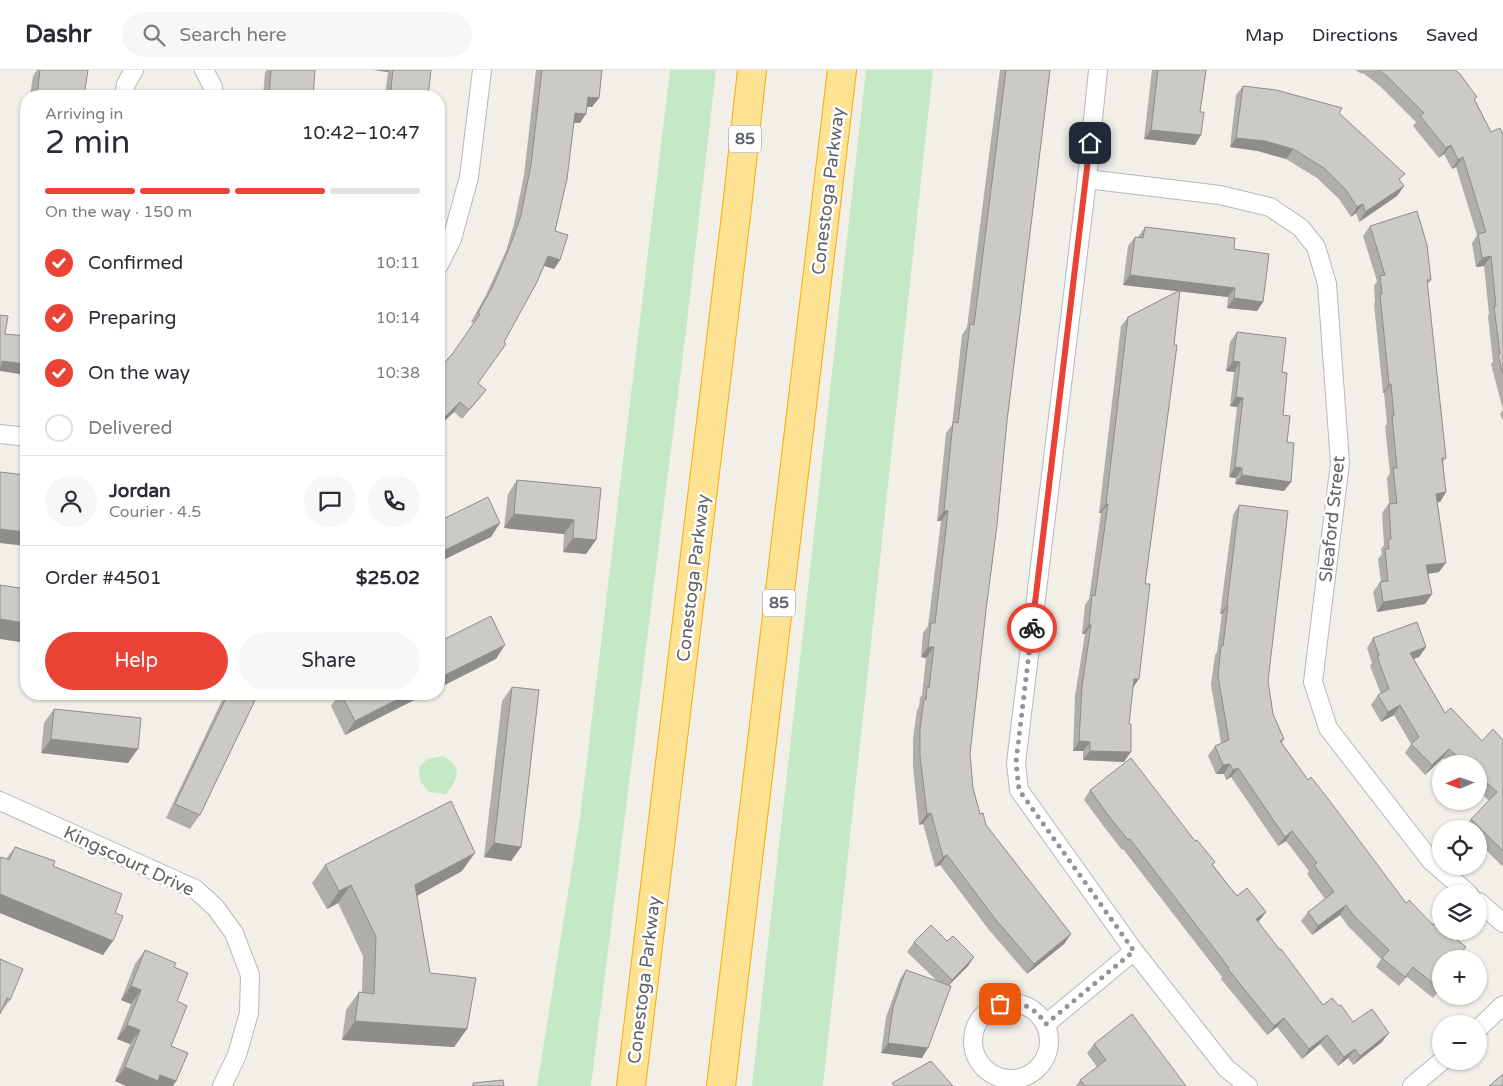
<!DOCTYPE html>
<meta charset="utf-8">
<style>
body{margin:0;font-family:"Varela Round",sans-serif;background:#f7f7f7;color:#2b2b33;height:100vh;display:flex;flex-direction:column;font-size:19px;white-space:nowrap}
*{box-sizing:border-box;margin:0}
p{font-size:16px;color:#7c7c81}
.icon{flex:none;width:28px;height:28px;fill:none;stroke:currentColor;stroke-width:2;stroke-linecap:round;stroke-linejoin:round}
.map{position:relative;flex:1;overflow:hidden}
.details{position:absolute;left:20px;top:20px;width:425px;height:610px;display:flex;flex-direction:column;background:#fff;border-radius:20px;box-shadow:0 1px 4px #0004}
.details>*{flex:none}
.needle{width:32px;rotate:268deg}
.controls{position:absolute;left:1432px;top:685px;display:grid;gap:10px}
.controls a{display:grid;place-items:center;width:55px;height:55px;border-radius:50%;background:#fff;box-shadow:0 1px 4px #0004;font-size:25px}
.pin{position:absolute;display:grid;place-items:center;width:42px;height:42px;color:#fff;margin:-21px;border-radius:10px;box-shadow:0 2px 8px #0006}
.courier{position:absolute;display:grid;place-items:center;width:50px;height:50px;margin:-25px;border:4px solid #ea4335;border-radius:50%;background:#fff;color:#222;box-shadow:0 1px 6px #0007}
.summary em{font-style:normal;font-weight:600}
.summary div{display:flex;flex-direction:column-reverse}
.summary{display:flex;align-items:center;justify-content:space-between;height:85px;padding:0 25px}
h1{font-size:32px;font-weight:600;line-height:38px}
.bar{display:grid;grid-template-columns:repeat(4,1fr);gap:8px 5px;align-content:center;height:60px;padding:0 25px}
.bar i{height:6px;border-radius:4px;background:#e1e1e2}
.bar .on{background:#ea4335}
.bar p{grid-column:span 4}
.line{display:flex;align-items:center;gap:12px;padding:0 25px;border-top:1px solid #e1e1e2}
.line div{flex:1}
.round{display:grid;place-items:center;flex:none;width:52px;height:52px;border-radius:26px;background:#f7f7f7}
ol{padding:0 25px;list-style:none}
li{display:flex;align-items:center;gap:15px;height:55px}
li p{margin-inline-start:auto}
li .icon{padding:5px;border-radius:50%;background:#ea4335;color:#fff;stroke-width:4}
li:last-child{color:#7c7c81}
li i{width:28px;height:28px;border:2px solid #e1e1e2;border-radius:50%}
.primary-button{display:flex;gap:10px;margin-top:auto;padding:10px 25px}
.primary-button a{flex:1;height:58px;border-radius:30px;background:#ea4335;color:#fff;font-size:20px;font-weight:600;line-height:58px;text-align:center}
.primary-button a+a{background:#f7f7f7;color:#2b2b33}
header{display:flex;align-items:center;gap:30px;box-sizing:border-box;height:70px;padding:0 25px;background:#fff;border-bottom:1px solid #e1e1e2}
header strong{font-size:24px}
nav{display:flex;gap:28px;margin-inline-start:auto;font-size:18px}
.search{width:350px;height:45px;background:#f7f7f7;display:flex;align-items:center;gap:12px;box-sizing:border-box;padding:0 18px;border-radius:28px;color:#7c7c81;font-size:19px}
.map>svg:first-child{display:block}
</style>
<header>
<strong>Dashr</strong>
<div class="search"><svg class="icon" aria-label="search" viewBox="0 0 24 24"><circle cx="10" cy="10" r="6"/><path d="M15 15l6 6"/></svg>Search here</div>
<nav><a>Map</a><a>Directions</a><a>Saved</a></nav>
</header>
<div class="map">
<svg width="1503" height="1016" viewBox="0 0 1503 1016">
<rect width="100%" height="100%" fill="#f1efe8"/>
<path fill="#c5e8c5" d="M670 0H716L687 252 591 1016H537L580 748Z
M866 0H933L823 1016H752Z
M443 686C464 697 458 709 446 724L429 722 420 711 419 697 427 689Z"/>
<g fill="none" stroke-linecap="round" stroke-linejoin="round">
<g stroke="#b5b8bc" stroke-width="20">
<path id="street" d="M204 0 213 17 214 26
M1098 0 1087 109 1016 693 1019 720 1134 881 1226 998 1248 1016
M124 26 126 14 134 0
M1087 109 1220 125 1270 137 1301 158 1316 177 1327 214 1340 393 1313 612 1328 658 1431 791 1469 824
M439 195 452 169 469 107 482 0
M0 364 26 367
M0 731 195 819 215 837 234 863 250 905 249 943 237 985 222 1016
M1479 832 1503 853
M973 971a38 38 0 1 1 76 0a38 38 0 1 1-76 0Z
M1046 954 1134 881
M1479 958 1503 935
M1412 1016 1442 991"/>
</g>
<g stroke="#f9ab00" stroke-width="30">
<path id="highway" d="M631 1016 737 137 752 0
M721 1016 842 0"/>
</g>
<use href="#street" stroke="#fff" stroke-width="18"/>
<use href="#highway" stroke="#fde293" stroke-width="28"/>
</g>
<path fill="#afaea9" d="M37 0H88L84 26H30L33 6Z
M267 0H315L313 26H263L265 2Z
M374 0H431L428 26H385L388 2Z
M536 0H602L599 28 592 37H587L580 53H574L555 161 560 190 554 199 544 196 478 313 486 320 479 329 462 349 454 342 439 356V299L453 283 474 253 471 252 486 225 506 181 514 154 524 105Z
M1000 0H1050L1007 351 970 684 973 718 980 744 986 755 1071 864 1064 874 1027 904 989 860 940 795 935 797 923 754 919 755 913 697V669L917 640 919 637 920 628 922 625 926 588 921 587 923 563 928 556 941 451H937L946 363 952 355 962 265 967 257Z
M1152 0H1206L1200 42 1195 75 1144 69Z
M1355 0H1455L1475 30 1491 62 1503 65V351L1500 344 1503 340 1491 294 1493 292 1488 246 1489 244 1484 196 1476 197 1472 173 1477 165 1456 97 1452 99 1444 84 1439 88 1413 56 1416 52 1380 16 1363 3 1362 4Z
M1243 16 1339 43 1400 111 1404 116 1397 126 1359 152 1356 143 1351 147 1339 129 1317 108 1286 89 1258 81 1230 77 1236 25Z
M1370 156 1431 210 1427 215 1446 388 1443 392 1446 422 1440 432H1437L1439 502 1428 504 1432 524 1425 534 1377 542 1373 522 1380 512H1381L1378 489 1382 484 1381 479 1384 475 1382 443 1389 433 1387 408 1390 403 1385 356 1387 354 1384 323H1383L1374 234 1375 232 1374 216 1377 211 1363 166Z
M1145 157 1234 179 1263 232 1257 241 1227 238 1228 227 1180 221 1124 692 1083 690V681H1073L1075 626 1085 564H1082L1085 535 1089 529 1101 443H1099L1121 256 1128 247 1178 221 1123 215 1128 176 1135 167H1138Z
M1237 262 1282 302 1283 345 1287 372 1291 412 1284 421 1235 414 1236 408 1229 407 1237 337 1230 336 1234 302 1226 301 1230 272Z
M517 410 601 418 596 470 586 484 563 482 564 464 504 458 508 424Z
M1239 435 1273 644 1284 669 1282 673 1308 710 1406 833 1460 885 1441 919 1433 928 1407 907 1399 916 1376 897 1381 889 1348 856 1340 845 1312 865 1301 851 1308 842 1325 829 1307 804 1309 801 1286 771 1278 776 1231 707 1226 710 1224 704H1216L1208 686 1215 676 1221 673 1211 615 1215 585 1217 582 1222 544H1220L1233 445Z
M1373 568 1426 577 1419 587 1414 589 1445 643 1482 671 1503 670V795L1502 796 1479 773V759L1464 758 1471 749 1489 731 1479 721V694H1449L1443 688 1425 705 1405 683 1411 674 1394 645 1381 652 1371 635 1378 625 1381 624 1370 596 1372 593 1367 578Z
M512 617 521 777 511 791 484 787 502 631Z
M225 624H258L200 745 190 759 166 748Z
M339 624H426L345 665 331 636Z
M54 639 128 693 41 683 44 653Z
M1090 720 1213 795 1237 826 1266 842 1258 852 1323 935 1339 936 1353 952 1382 972 1353 995 1348 988 1338 996 1320 974 1302 989 1277 957 1267 965 1221 909 1222 907 1123 779 1122 780 1105 758 1084 730Z
M15 777 53 796 115 843 103 885 0 843V788L1 787 6 789Z
M325 795 462 801 417 826 430 903 467 959 454 977 342 970 346 940 359 922H362L363 886 338 833 327 839 312 813Z
M914 872 968 896 949 915 922 988 881 983 886 947 900 909 906 900 937 911 907 882Z
M145 880 174 897 177 931 171 976 176 1011 173 1016H126L115 1011 130 974 117 969 131 934 121 930 135 894Z
M0 889 10 930 1 942Z
M1094 974 1186 1016H1076L1080 1010 1097 997 1087 983Z"/>
<path fill="#8f8d8a" d="M374 0H389L388 2Z
M588 27 599 28 592 37 581 36Z
M575 43 586 44 580 53 568 52Z
M1151 60 1201 65 1195 75 1144 69Z
M1236 68 1265 71 1293 79 1286 89 1258 81 1230 77Z
M1451 75 1444 84 1439 88 1446 78Z
M1463 87 1456 97 1452 99 1458 90Z
M1404 116 1397 126 1359 152 1365 142Z
M1363 134 1356 143 1351 147 1357 137Z
M548 186 560 190 554 199 541 195Z
M1491 186 1484 196 1476 197 1482 188Z
M1130 205 1235 218 1228 227 1123 215Z
M1234 228 1263 232 1257 241 1227 238Z
M2 291 26 294V305L0 301V293Z
M1233 291 1240 292 1234 302 1226 301Z
M1389 314H1391L1384 323H1383Z
M1236 327 1243 328 1237 337 1230 336Z
M460 332 454 342 439 356V353Z
M1235 397 1242 398 1236 408 1229 407Z
M1242 405 1291 412 1284 421 1235 414Z
M1446 422 1440 432 1429 433 1436 424Z
M1106 434H1108L1101 443H1099Z
M944 441H948L941 451H937Z
M514 444 574 450 564 464 504 458Z
M500 453 491 467 439 492V483Z
M0 459 26 462V476L0 473Z
M573 468 596 470 586 484 563 482Z
M1446 493 1439 502 1420 505 1426 495Z
M1432 524 1425 534 1377 542 1383 532Z
M1227 535H1228L1222 544H1220Z
M0 549 26 553V573L0 569Z
M1089 555H1091L1085 564H1082Z
M505 575 496 589 439 618V608Z
M928 577H934L926 588 921 587Z
M1426 577 1419 587 1404 592 1410 583Z
M1134 609H1139L1132 619Z
M408 624H426L345 665 355 651Z
M1400 635 1394 645 1381 652 1388 642Z
M51 669 138 679 128 693 41 683Z
M1079 671 1090 672 1083 681H1073Z
M1449 679 1443 688 1425 705 1432 695Z
M1090 681 1131 682 1124 692 1083 690Z
M1230 694 1224 704H1216L1223 695Z
M1238 698 1231 707 1226 710 1233 700Z
M931 743 923 754 919 755 927 744Z
M1292 761 1286 771 1278 776 1285 767Z
M494 773 521 777 511 791 484 787Z
M475 783 462 801 402 834 415 815Z
M947 785 940 795 935 797 943 787Z
M351 815 338 833 327 839 339 821Z
M0 824 113 871 103 885 0 843Z
M1346 835 1340 845 1312 865 1318 856Z
M1266 842 1259 851 1249 859 1256 849Z
M1071 864 1064 874 1027 904 1034 894Z
M974 887 968 896 945 919 952 910Z
M131 916 141 920 131 934 121 930Z
M1284 948 1277 957 1267 965 1274 956Z
M355 951 467 959 454 977 342 970Z
M127 955 140 960 130 974 117 969Z
M1389 963 1382 972 1353 995 1360 986Z
M1327 965 1320 974 1302 989 1309 979Z
M888 973 928 978 922 988 881 983Z
M1355 979 1348 988 1338 996 1344 987Z
M125 997 160 1005 176 1011 173 1016H126L115 1011Z"/>
<path fill="#cccac5" stroke="#8f8d8a" d="M40 0H88L84 26H37Z
M271 0H315L313 26H269Z
M393 0H431L428 26H390Z
M542 0H602L599 28 588 27 586 44 575 43 567 109 555 161 568 165 560 190 548 186 537 212 504 272 506 274 478 313 486 320 469 340 460 332 439 353V299L453 283 480 244 478 243 493 216 512 171 521 145 531 95Z
M1006 0H1050L1007 351 997 455 986 540 970 684 973 718 980 744 983 743 986 755 1071 864 1034 894 996 850 947 785 943 787 931 743 927 744 920 686V659L924 629 926 630 927 617 929 618 934 577H928L931 553H935L948 441H944L953 352 958 353 970 254 974 255Z
M1158 0H1206L1200 42H1204L1201 65 1151 60Z
M1378 0H1455L1460 4 1477 27 1474 29 1491 62 1500 58 1503 65V304L1498 285 1500 284 1494 237 1496 236 1491 186 1482 188 1478 164 1486 162 1463 87 1458 90 1451 75 1446 78 1420 46 1424 43 1387 6Z
M1243 16 1276 20 1342 38 1339 43 1405 104 1399 109 1404 116 1365 142 1363 134 1357 137 1346 120 1324 98 1293 79 1265 71 1236 68Z
M1417 141 1427 175 1431 210H1427L1446 388H1442L1446 422 1436 424 1446 493 1426 495 1432 524 1383 532 1380 512 1388 511 1385 479H1389L1388 470 1391 469 1389 434 1397 433 1393 398H1397L1392 346H1394L1391 314H1389L1380 224H1382L1380 206 1385 205 1370 156Z
M1145 157 1235 168 1234 179 1269 184 1263 232 1234 228 1235 218 1130 205 1135 167 1143 168Z
M1180 220 1174 275H1177L1170 329 1145 514H1150L1139 609H1134L1129 654H1131V682L1090 681V672L1079 671 1082 617 1091 555H1089L1092 525 1095 526 1108 434H1106L1128 247Z
M0 245 8 246 5 264 26 266V294L2 291 1 298 0 297Z
M1237 262 1286 268 1282 302 1287 303 1283 345 1290 346 1287 372 1294 373 1291 412 1242 405V398L1235 397 1243 328 1236 327 1240 292 1233 291Z
M0 402 26 405V462L0 459Z
M517 410 601 418 596 470 573 468 574 450 514 444Z
M488 427 500 453 439 483V451Z
M1239 435 1288 441 1268 611 1273 644 1284 669 1280 671 1308 710 1311 707 1332 734 1406 833 1409 830 1433 855 1435 852 1441 857V861H1446L1466 877 1459 885 1464 889H1441V917L1440 919 1413 897 1405 907 1382 888 1389 880 1354 846 1346 835 1318 856 1308 842 1334 822 1314 795 1317 793 1292 761 1285 767 1238 698 1233 700 1230 694 1223 695 1215 676 1229 670 1218 606 1221 576H1223L1228 535H1227Z
M0 515 26 519V553L0 549Z
M491 546 505 575 439 608V572Z
M1417 552 1426 577 1410 583 1445 643 1451 638 1482 671 1493 659 1503 670V781L1471 749 1497 722 1479 706V694H1466L1449 679 1432 695 1411 674 1419 667 1400 635 1388 642 1378 625 1389 619 1377 586H1379L1373 568Z
M512 617 539 620 521 777 494 773Z
M228 624H258L200 745 175 734Z
M341 624H408L355 651Z
M54 639 141 648 138 679 51 669Z
M1131 688 1195 771 1197 770 1215 792 1212 795 1237 826 1247 818 1266 842 1256 849 1280 880 1281 879 1323 935 1332 928 1339 936 1341 935 1353 952 1372 939 1389 963 1360 986 1355 979 1344 987 1327 965 1309 979 1284 948 1274 956 1228 899 1229 898 1130 769 1128 770 1111 749 1090 720Z
M451 731 475 783 415 815 430 903 476 908 467 959 355 951 359 922 374 924 376 867 351 815 339 821 325 795Z
M15 777 55 791 53 796 122 824 115 843 123 846 113 871 0 824V789L1 787 9 790Z
M931 855 947 871 953 866 974 887 952 910 914 872Z
M145 880 176 893 174 897 188 903 177 931 187 936 171 976 188 983 176 1011 160 1005 158 1011 125 997 140 960 127 955 141 920 131 916Z
M0 889 23 899 10 930 7 928 0 944Z
M906 900 951 916 928 978 888 973 893 937Z
M1132 944 1186 1016H1085L1080 1010 1106 990 1094 974Z
M931 991 953 1016H894L892 1013Z
M1503 1004V1016H1489Z
M503 1010 504 1016H473V1013Z"/>
<g fill="none" stroke-linecap="round" stroke-linejoin="round">
<path stroke="#929495" stroke-width="5" stroke-dasharray="0 9" d="M1000 934C1022 931 1033 936 1046 954L1134 881 1019 720 1016 692 1032 558"/>
<path stroke="#ea4335" stroke-width="6" d="M1032 558 1090 73"/>
</g>
<g text-anchor="middle" dominant-baseline="central" stroke-width="5" stroke-linejoin="round" paint-order="stroke">
<g fill="#fff" stroke="#8f9295" stroke-width="1">
<rect x="729" y="55.5" width="32" height="27" rx="4"/>
<rect x="763" y="519.5" width="32" height="27" rx="4"/>
</g>
<g font-size="16" font-weight="bold" fill="#5f6368">
<text x="745" y="69">85</text>
<text x="779" y="533">85</text>
</g>
<g font-size="18" fill="#5f6368" stroke="#fff">
<text transform="translate(828 121) rotate(-83)">Conestoga Parkway</text>
<text transform="translate(1332 449) rotate(-84)">Sleaford Street</text>
<text transform="translate(693 508) rotate(-83)">Conestoga Parkway</text>
<text transform="translate(129 791) rotate(25)">Kingscourt Drive</text>
<text transform="translate(644 910) rotate(-83)">Conestoga Parkway</text>
</g>
</g>
</svg>
<div class="controls">
<a><svg class="needle" viewBox="-14 -14 28 28"><path d="M0-13l5 13h-10z" fill="#e53935"/><path d="M0 13l5-13h-10z" fill="#7c7c81"/></svg></a>
<a><svg class="icon" aria-label="locate" viewBox="0 0 24 24"><circle cx="12" cy="12" r="6"/><path d="M12 2v4M12 18v4M2 12h4M18 12h4"/></svg></a>
<a><svg class="icon" aria-label="layers" viewBox="0 0 24 24"><path d="M12 4l9 5-9 5-9-5zM3 14l9 5 9-5"/></svg></a>
<a>+</a>
<a>−</a>
</div>
<div class="pin" style="left:1000px;top:934px;background:#ea580c"><svg class="icon" aria-label="bag" viewBox="0 0 24 24"><path d="M5 8h14l-1 12H6zM9 8a3 3 0 0 1 6 0"/></svg></div>
<div class="pin" style="left:1090px;top:73px;background:#1f2937"><svg class="icon" aria-label="home" viewBox="0 0 24 24"><path d="M3 11l9-7 9 7M6 9v11h12V9"/></svg></div>
<div class="courier" style="left:1032px;top:558px"><svg class="icon" aria-label="bike" viewBox="0 0 24 24"><circle cx="6" cy="16" r="4"/><circle cx="18" cy="16" r="4"/><path d="M6 16l4-8h5l3 8M10 8l3 8H6M13 5h3"/></svg></div>
<section class="details">
<div class="summary"><div><h1>2 min</h1><p>Arriving in</p></div><em>10:42–10:47</em></div>
<div class="bar"><i class="on"></i><i class="on"></i><i class="on"></i><i></i><p>On the way · 150 m</p></div>
<ol>
<li><svg class="icon" aria-label="check" viewBox="0 0 24 24"><path d="M5 12l5 5 9-10"/></svg>Confirmed<p>10:11</p></li>
<li><svg class="icon" aria-label="check" viewBox="0 0 24 24"><path d="M5 12l5 5 9-10"/></svg>Preparing<p>10:14</p></li>
<li><svg class="icon" aria-label="check" viewBox="0 0 24 24"><path d="M5 12l5 5 9-10"/></svg>On the way<p>10:38</p></li>
<li><i></i>Delivered</li>
</ol>
<div class="line" style="height:90px"><a class="round"><svg class="icon" aria-label="person" viewBox="0 0 24 24"><circle cx="12" cy="8" r="4"/><path d="M4 21q1-7 8-7t8 7"/></svg></a><div><b>Jordan</b><p>Courier · 4.5</p></div><a class="round"><svg class="icon" aria-label="chat" viewBox="0 0 24 24"><path d="M4 5h16v11H9l-5 4z"/></svg></a><a class="round"><svg class="icon" aria-label="phone" viewBox="0 0 24 24"><path d="M5 4h4l2 5-3 2q2 4 5 5l2-3 5 2v4C11 20 4 13 5 4z"/></svg></a></div>
<div class="line" style="height:65px"><div>Order #4501</div><b>$25.02</b></div>
<div class="primary-button"><a>Help</a><a>Share</a></div>
</section>
</div>
